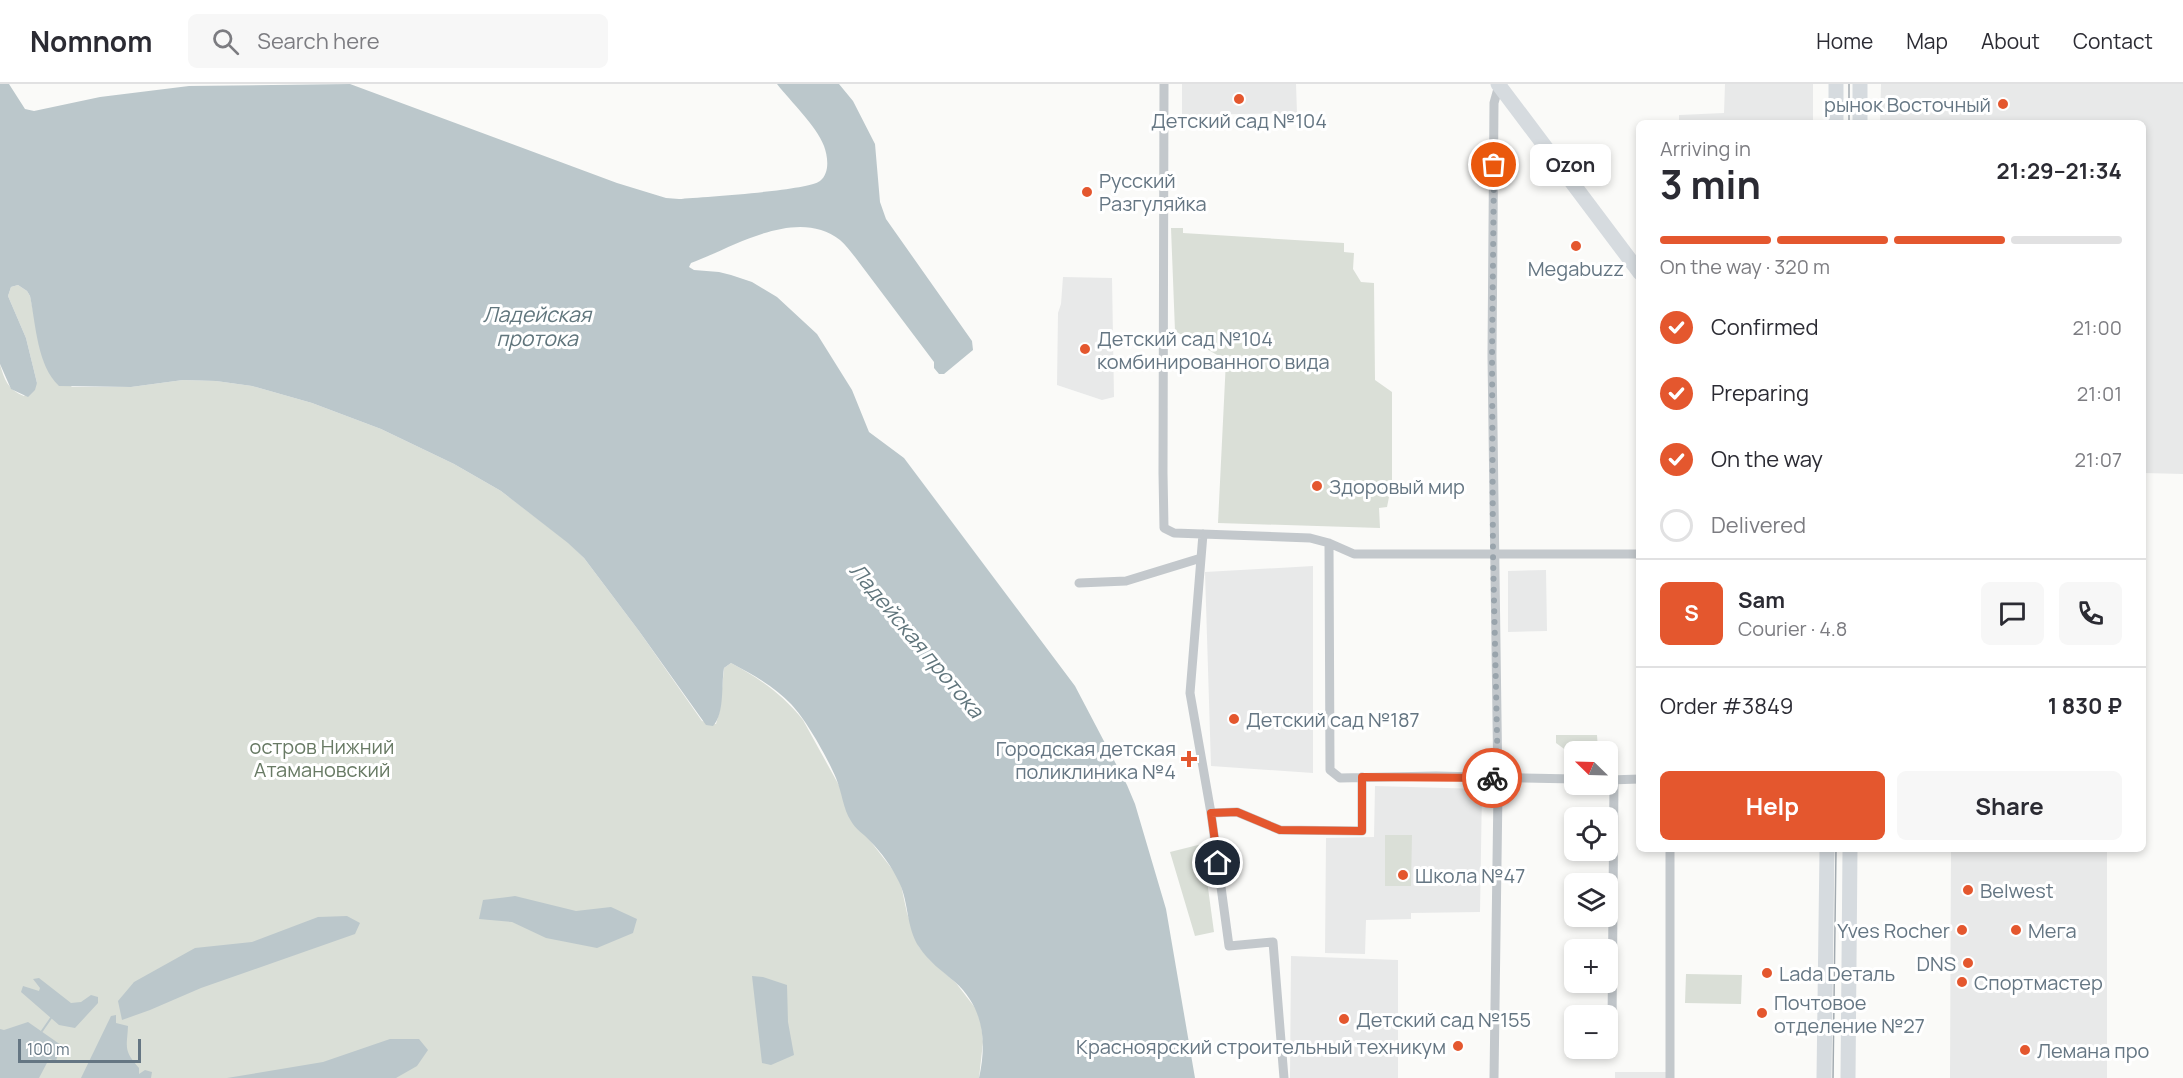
<!DOCTYPE html>
<meta charset="utf-8">
<style>
body{margin:0;font-family:Manrope,sans-serif;background:#f7f7f7;color:#2b2b33;height:100vh;display:flex;flex-direction:column;font-size:22px;white-space:nowrap}
*{box-sizing:border-box;margin:0}
p{font-size:20px;color:#7c7c81}
.icon{flex:none;width:33px;height:33px;fill:none;stroke:currentColor;stroke-width:2;stroke-linecap:round;stroke-linejoin:round}
.map{position:relative;flex:1;overflow:hidden}
.drawer{position:absolute;left:1636px;top:36px;width:510px;height:732px;display:flex;flex-direction:column;background:#fff;border-radius:9px;box-shadow:0 3px 9px #0003}
.drawer>*{flex:none}
.needle{width:39px;rotate:293deg}
.fabs{position:absolute;left:1564px;top:657px;display:grid;gap:12px}
.fabs a{display:grid;place-items:center;width:54px;height:54px;border-radius:9px;background:#fff;box-shadow:0 3px 9px #0003;font-size:30px}
.scale{position:absolute;left:18px;bottom:15px;width:123px;box-sizing:border-box;padding-left:6px;border:3px solid #657683;border-top:0;font-size:16px;line-height:21px;white-space:nowrap;color:#657683;-webkit-text-stroke:4px #fff;paint-order:stroke}
.pin{position:absolute;display:grid;place-items:center;width:51px;height:51px;color:#fff;margin:-26px;border:3px solid #fff;border-radius:50%;box-shadow:0 2px 6px #0007}
.courier{position:absolute;display:grid;place-items:center;width:60px;height:60px;margin:-30px;border:4px solid #e4572e;border-radius:50%;background:#fff;color:#222;box-shadow:0 2px 8px #0007}
.bubble{position:absolute;height:42px;border-radius:9px;background:#fff;box-shadow:0 3px 9px #0003;font-size:20px;font-weight:700;line-height:42px;text-align:center}
.head em{font-style:normal;font-weight:700}
.head div{display:flex;flex-direction:column-reverse}
.head{display:flex;align-items:center;justify-content:space-between;height:102px;padding:0 24px}
h1{font-size:39px;font-weight:700;line-height:45px}
.bar{display:grid;grid-template-columns:repeat(4,1fr);gap:9px 6px;align-content:center;height:72px;padding:0 24px}
.bar i{height:8px;border-radius:4px;background:#e1e1e2}
.bar .current{background:#e4572e}
.bar p{grid-column:span 4}
.line{display:flex;align-items:center;gap:15px;padding:0 24px;border-top:2px solid #e1e1e2}
.line div{flex:1}
.round{display:grid;place-items:center;flex:none;width:63px;height:63px;border-radius:9px;background:#f7f7f7}
ol{padding:0 24px;list-style:none}
li{display:flex;align-items:center;gap:18px;height:66px}
li p{margin-inline-start:auto}
li .icon{padding:6px;border-radius:50%;background:#e4572e;color:#fff;stroke-width:4}
li:last-child{color:#7c7c81}
li i{width:33px;height:33px;border:3px solid #e1e1e2;border-radius:50%}
.primary-button{display:flex;gap:12px;margin-top:auto;padding:12px 24px}
.primary-button a{flex:1;height:69px;border-radius:9px;background:#e4572e;color:#fff;font-size:24px;font-weight:700;line-height:69px;text-align:center}
.primary-button a+a{background:#f7f7f7;color:#2b2b33}
header{display:flex;align-items:center;gap:36px;box-sizing:border-box;height:84px;padding:0 30px;background:#fff;border-bottom:2px solid #e1e1e2}
header strong{font-size:28px}
nav{display:flex;gap:33px;margin-inline-start:auto;font-size:21px}
.search{width:420px;height:54px;background:#f7f7f7;display:flex;align-items:center;gap:15px;box-sizing:border-box;padding:0 21px;border-radius:9px;color:#7c7c81;font-size:22px}
.map>svg:first-child{display:block}
</style>
<header>
<strong>Nomnom</strong>
<div class="search"><svg class="icon" aria-label="search" viewBox="0 0 24 24"><circle cx="10" cy="10" r="6"/><path d="M15 15l6 6"/></svg>Search here</div>
<nav><a>Home</a><a>Map</a><a>About</a><a>Contact</a></nav>
</header>
<div class="map">
<svg width="2183" height="994" viewBox="0 0 2183 994">
<rect width="100%" height="100%" fill="#fafaf8"/>
<path fill="#e8e9e9" d="M1182 0H1296L1297 29 1182 31Z
M1725 0H1813V39H1679V31L1724 29Z
M1881 0H2183V390L2144 389V39H1880Z
M1063 193 1112 194 1114 313 1102 316 1057 301 1058 229 1061 220Z
M1313 482V689L1211 682 1205 488Z
M1546 486 1547 547 1508 548V487Z
M1375 702 1482 705 1480 828 1411 829V835L1366 836 1365 870 1325 869 1326 754 1374 753Z
M1951 765H2107V994H1950Z
M1291 872 1398 876V994H1290Z
M1615 988H1666V994H1615Z"/>
<path fill="#dadfd7" d="M1171 144H1183V149L1344 159V168L1354 169 1353 185 1361 198 1374 199 1375 296 1392 308V398L1387 423 1379 424 1380 444 1218 439 1226 276 1175 247Z
M18 201 27 207 30 212 44 278 72 303H131L183 296 216 297 252 302 312 319 381 345 454 380 501 407 569 459 584 474 639 547 702 637 716 640 720 625 724 584 731 579C759 594 783 611 803 636L868 754 896 790 901 801 907 829 919 863 930 876 956 899 976 925 981 938 983 958 979 994H0V280C4 295 8 306 24 312L37 299 26 254 8 212 11 203Z
M1556 651H1597L1598 666 1567 667 1556 659Z
M1385 751H1412L1411 802H1385Z
M1202 760 1214 848 1195 852 1170 768Z
M1686 890 1742 891 1741 920 1685 919Z"/>
<path fill="#bbc7cb" d="M0 0H9L25 25 34 27 100 13 189 2 350 0 617 99 666 114 679 115C702 113 807 107 820 97 830 89 828 73 824 62 816 41 791 18 777 0H839L853 17 875 60 880 118 886 135 972 257 973 266 944 290H939L934 284V278L855 173C850 167 846 161 840 156 797 122 734 163 691 179L689 183 694 186 719 188 731 191 752 198 777 213 817 250 852 306 869 348 904 374 1075 602 1127 701 1135 720 1166 825 1195 994H979C987 958 984 924 955 898 942 887 928 877 919 863 906 843 909 818 899 798 892 783 881 768 870 757 864 750 855 745 851 737 843 725 842 708 836 694 827 673 807 637 791 620 775 603 752 590 731 579L724 584C721 601 725 629 713 642L706 641 639 547 584 474 568 459 501 407 454 380 381 345 312 319 252 302 216 297 183 296 131 303 59 302C37 281 36 241 30 212L27 207 18 201 11 203 8 212 26 254 37 299 35 306 28 313 11 305 0 280Z
M515 812 576 827 611 823 637 835 633 849 597 864 546 854 512 838 479 835 483 816Z
M347 832 360 839 355 850 201 904 150 926 122 936 118 917 134 898 195 864 252 858 318 833Z
M752 892 763 893 787 901 788 938 794 971 771 981 762 979Z
M39 894 71 919 81 918 91 911 98 913V919L75 944 59 941 21 908 23 902 39 907 40 904 33 895Z
M116 931V939L128 942C127 964 123 966 139 984V990L145 986 152 988 151 994H81L111 932Z
M28 938 61 961 56 977 49 975 39 994H0V945L4 946Z
M390 955H419L428 966 417 982 396 994H227L323 978Z"/>
<g fill="none" stroke-linecap="round" stroke-linejoin="round">
<path stroke="#bbc7cb" stroke-width="2" d="M42 947 51 934"/>
<path stroke="#c3c8cc" stroke-width="9" d="M1164 0 1163 389 1164 444 1174 449 1310 454 1329 459 1354 470H1640
M1203 450 1190 609 1211 729 1229 862 1273 858 1284 994
M1329 459 1330 686 1340 694 1436 692 1575 695
M1079 499 1126 497 1201 474
M1609 696 1640 695
M1211 729 1237 728 1280 746 1362 747V693
M1612 944 1614 695
M1494 994 1498 706 1492 272 1494 19 1499 1
M1670 994V765"/>
<path stroke="#d6dbdf" stroke-width="15" d="M1498 0 1640 189"/>
<path stroke="#d6dbdf" stroke-width="15" d="M1836 39V0
M1860 39V0
M1824 994 1827 765
M1848 994 1850 765"/>
<path stroke="#a2aab0" stroke-width="1.5" d="M1849 39V0
M1833 994 1836 765"/>
</g>
<g fill="none" stroke-linecap="round" stroke-linejoin="round">
<path stroke="#99a4ac" stroke-width="6" stroke-dasharray="0 10.8" d="M1492 694H1498L1493 471 1492 272 1494 81"/>
<path stroke="#e4572e" stroke-width="8" d="M1218 779 1211 729 1237 728 1280 746 1362 747V693L1492 694"/>
</g>
<g fill="#e4572e" stroke="#fff" stroke-width="2">
<circle cx="1239" cy="15" r="6"/>
<circle cx="2003" cy="20" r="6"/>
<circle cx="1087" cy="108" r="6"/>
<circle cx="1576" cy="162" r="6"/>
<circle cx="1085" cy="265" r="6"/>
<circle cx="1317" cy="402" r="6"/>
<circle cx="1234" cy="635" r="6"/>
<path d="M1186 666h6v6h6v6h-6v6h-6v-6h-6v-6h6z"/>
<circle cx="1403" cy="791" r="6"/>
<circle cx="1968" cy="806" r="6"/>
<circle cx="1962" cy="846" r="6"/>
<circle cx="2016" cy="846" r="6"/>
<circle cx="1968" cy="879" r="6"/>
<circle cx="1767" cy="889" r="6"/>
<circle cx="1962" cy="898" r="6"/>
<circle cx="1762" cy="929" r="6"/>
<circle cx="1344" cy="935" r="6"/>
<circle cx="1458" cy="962" r="6"/>
<circle cx="2025" cy="966" r="6"/>
</g>
<g text-anchor="middle" dominant-baseline="central" stroke-width="6" stroke-linejoin="round" paint-order="stroke">
<g font-size="20" fill="#657683" stroke="#fff" text-anchor="start">
<text x="1991" y="20" text-anchor="end">рынок Восточный</text>
<text x="1239" y="36" text-anchor="middle">Детский сад №104</text>
<text x="1099" y="96">Русский<tspan x="1099" dy="23">Разгуляйка</tspan></text>
<text x="1576" y="184" text-anchor="middle">Megabuzz</text>
<text x="1097" y="254">Детский сад №104<tspan x="1097" dy="23">комбинированного вида</tspan></text>
<text x="1329" y="402">Здоровый мир</text>
<text x="1246" y="635">Детский сад №187</text>
<text x="1176" y="664" text-anchor="end">Городская детская<tspan x="1176" dy="23">поликлиника №4</tspan></text>
<text x="1415" y="791">Школа №47</text>
<text x="1980" y="806">Belwest</text>
<text x="1950" y="846" text-anchor="end">Yves Rocher</text>
<text x="2028" y="846">Мега</text>
<text x="1956" y="879" text-anchor="end">DNS</text>
<text x="1779" y="889">Lada Dеталь</text>
<text x="1974" y="898">Спортмастер</text>
<text x="1774" y="918">Почтовое<tspan x="1774" dy="23">отделение №27</tspan></text>
<text x="1356" y="935">Детский сад №155</text>
<text x="1446" y="962" text-anchor="end">Красноярский строительный техникум</text>
<text x="2037" y="966">Лемана про</text>
</g>
<g font-size="20" fill="#687a64" stroke="#fff">
<text x="322" y="662">остров Нижний<tspan x="322" dy="23">Атамановский</tspan></text>
</g>
<g font-size="21" font-style="italic" fill="#60757c" stroke="#fff">
<text x="537" y="230">Ладейская<tspan x="537" dy="24">протока</tspan></text>
<text transform="translate(917 556) rotate(50)">Ладейская протока</text>
</g>
</g>
</svg>
<div class="fabs">
<a><svg class="needle" viewBox="-14 -14 28 28"><path d="M0-13l5 13h-10z" fill="#e53935"/><path d="M0 13l5-13h-10z" fill="#7c7c81"/></svg></a>
<a><svg class="icon" aria-label="locate" viewBox="0 0 24 24"><circle cx="12" cy="12" r="6"/><path d="M12 2v4M12 18v4M2 12h4M18 12h4"/></svg></a>
<a><svg class="icon" aria-label="layers" viewBox="0 0 24 24"><path d="M12 4l9 5-9 5-9-5zM3 14l9 5 9-5"/></svg></a>
<a>+</a>
<a>−</a>
</div>
<div class="scale">100 m</div>
<div class="pin" style="left:1494px;top:81px;background:#ea580c"><svg class="icon" aria-label="bag" viewBox="0 0 24 24"><path d="M5 8h14l-1 12H6zM9 8a3 3 0 0 1 6 0"/></svg></div>
<div class="pin" style="left:1218px;top:779px;background:#1f2937"><svg class="icon" aria-label="home" viewBox="0 0 24 24"><path d="M3 11l9-7 9 7M6 9v11h12V9"/></svg></div>
<div class="courier" style="left:1492px;top:694px"><svg class="icon" aria-label="bike" viewBox="0 0 24 24"><circle cx="6" cy="16" r="4"/><circle cx="18" cy="16" r="4"/><path d="M6 16l4-8h5l3 8M10 8l3 8H6M13 5h3"/></svg></div>
<div class="bubble" style="left:1530px;top:60px;width:81px">Ozon</div>
<section class="drawer">
<div class="head"><div><h1>3 min</h1><p>Arriving in</p></div><em>21:29–21:34</em></div>
<div class="bar"><i class="current"></i><i class="current"></i><i class="current"></i><i></i><p>On the way · 320 m</p></div>
<ol>
<li><svg class="icon" aria-label="check" viewBox="0 0 24 24"><path d="M5 12l5 5 9-10"/></svg>Confirmed<p>21:00</p></li>
<li><svg class="icon" aria-label="check" viewBox="0 0 24 24"><path d="M5 12l5 5 9-10"/></svg>Preparing<p>21:01</p></li>
<li><svg class="icon" aria-label="check" viewBox="0 0 24 24"><path d="M5 12l5 5 9-10"/></svg>On the way<p>21:07</p></li>
<li><i></i>Delivered</li>
</ol>
<div class="line" style="height:108px"><b class="round" style="background:#e4572e;color:#fff">S</b><div><b>Sam</b><p>Courier · 4.8</p></div><a class="round"><svg class="icon" aria-label="chat" viewBox="0 0 24 24"><path d="M4 5h16v11H9l-5 4z"/></svg></a><a class="round"><svg class="icon" aria-label="phone" viewBox="0 0 24 24"><path d="M5 4h4l2 5-3 2q2 4 5 5l2-3 5 2v4C11 20 4 13 5 4z"/></svg></a></div>
<div class="line" style="height:78px"><div>Order #3849</div><b>1 830 ₽</b></div>
<div class="primary-button"><a>Help</a><a>Share</a></div>
</section>
</div>
